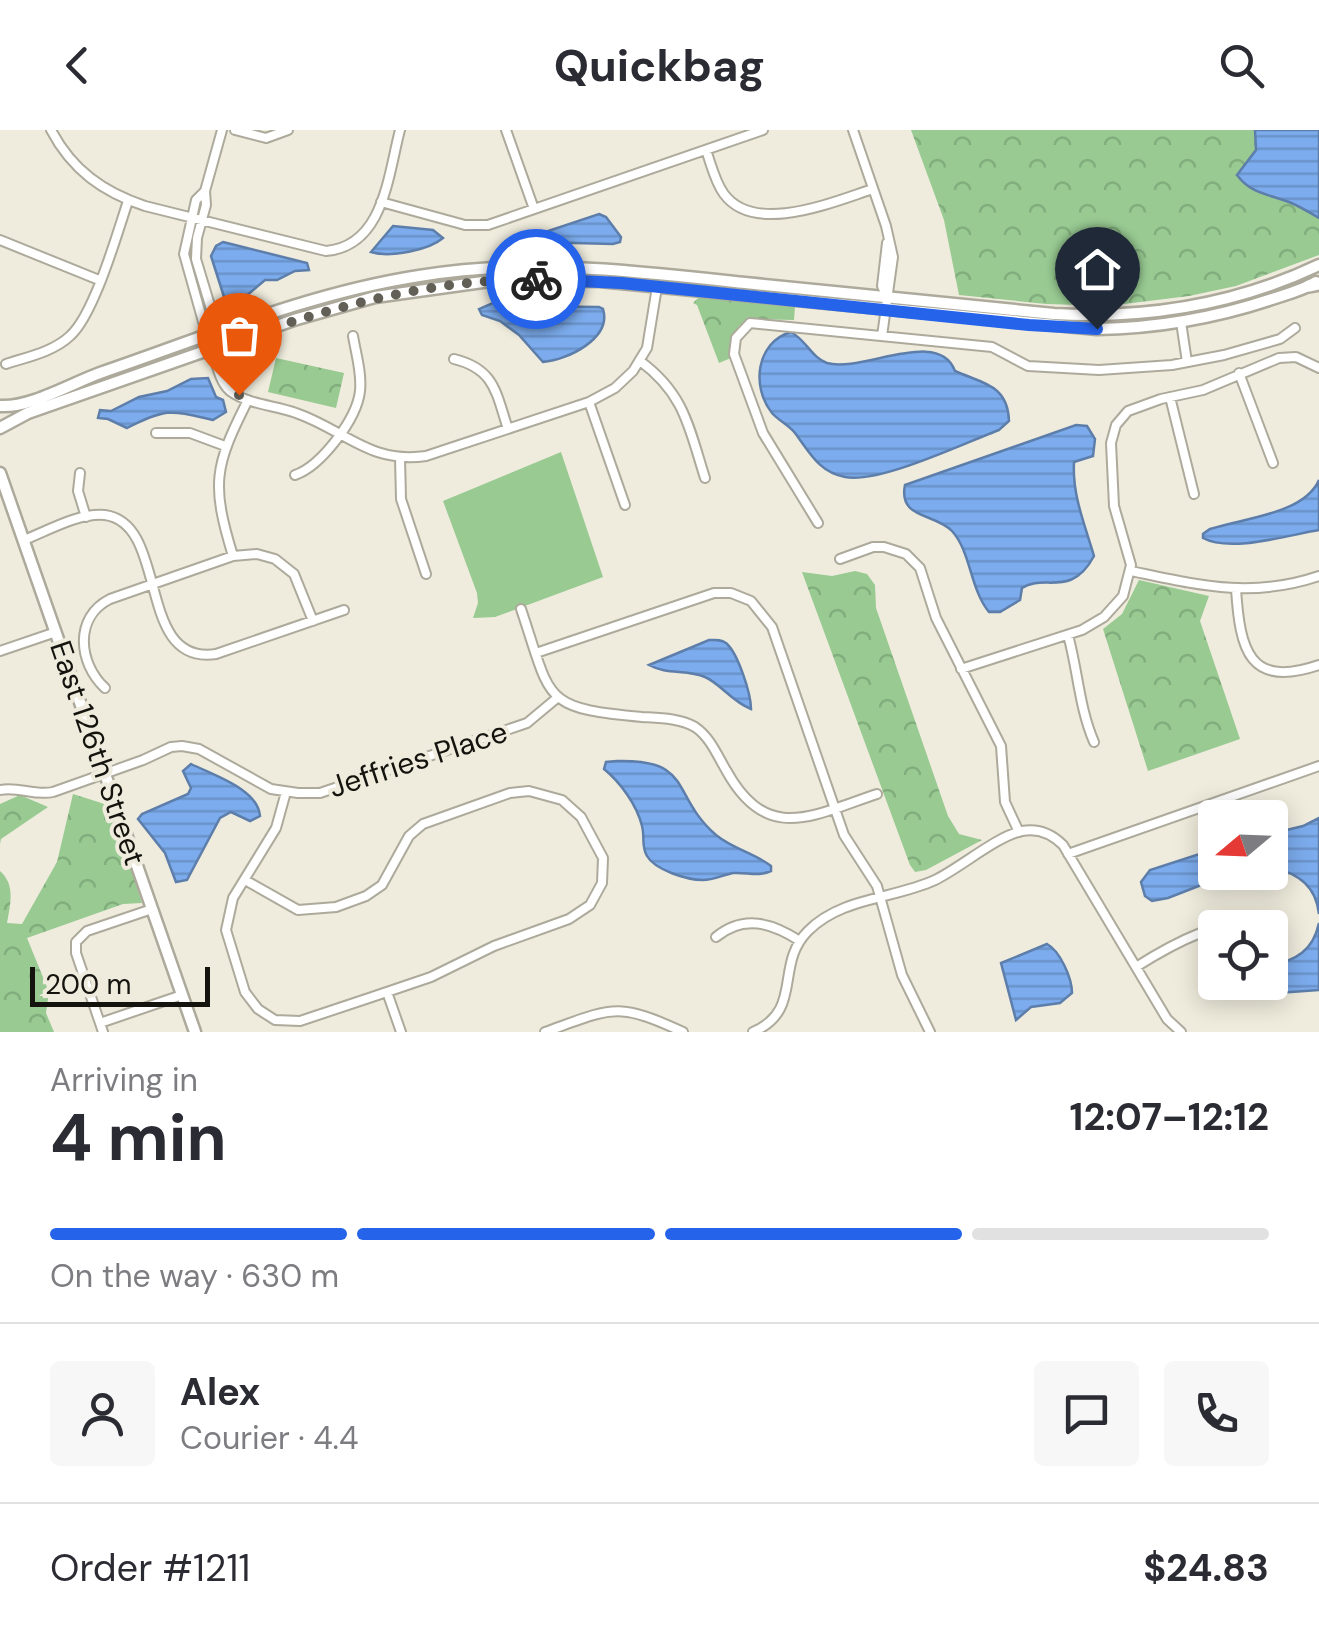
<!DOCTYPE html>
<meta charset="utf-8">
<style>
body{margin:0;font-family:"DM Sans",sans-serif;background:#f7f7f7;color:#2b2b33;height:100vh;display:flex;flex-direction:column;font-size:38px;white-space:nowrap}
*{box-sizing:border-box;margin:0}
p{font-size:32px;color:#7c7c81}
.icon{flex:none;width:55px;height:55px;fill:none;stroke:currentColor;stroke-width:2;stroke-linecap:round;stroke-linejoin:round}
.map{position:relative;height:902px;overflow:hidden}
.sheet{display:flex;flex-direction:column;background:#fff;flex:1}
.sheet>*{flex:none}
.needle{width:65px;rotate:251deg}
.buttons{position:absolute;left:1198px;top:670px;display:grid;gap:20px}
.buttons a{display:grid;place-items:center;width:90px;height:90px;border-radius:10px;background:#fff;box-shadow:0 5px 25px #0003;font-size:50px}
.scale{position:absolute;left:30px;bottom:25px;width:180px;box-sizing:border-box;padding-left:10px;border:5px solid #14130e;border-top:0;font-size:28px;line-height:35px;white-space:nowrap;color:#14130e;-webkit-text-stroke:8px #efecdd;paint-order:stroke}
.pin{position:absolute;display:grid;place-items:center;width:85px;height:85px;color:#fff;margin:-102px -42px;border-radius:50% 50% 50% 0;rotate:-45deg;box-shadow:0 0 10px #0007}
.pin .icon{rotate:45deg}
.courier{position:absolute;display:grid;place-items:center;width:100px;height:100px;margin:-50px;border:8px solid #2563eb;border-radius:50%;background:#fff;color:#222;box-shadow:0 2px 12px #0007}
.head em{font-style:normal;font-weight:700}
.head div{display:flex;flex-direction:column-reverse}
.head{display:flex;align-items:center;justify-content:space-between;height:170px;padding:0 50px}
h1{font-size:65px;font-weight:700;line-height:75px}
.bar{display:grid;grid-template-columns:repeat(4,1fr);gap:15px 10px;align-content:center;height:120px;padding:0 50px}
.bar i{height:12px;border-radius:8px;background:#e1e1e2}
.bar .active{background:#2563eb}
.bar p{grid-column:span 4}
.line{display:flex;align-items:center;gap:25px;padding:0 50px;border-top:2px solid #e1e1e2}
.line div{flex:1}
.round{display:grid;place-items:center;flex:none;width:105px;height:105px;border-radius:10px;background:#f7f7f7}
header{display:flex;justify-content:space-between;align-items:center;height:130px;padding:0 50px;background:#fff;font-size:45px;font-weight:700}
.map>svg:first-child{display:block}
</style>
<header><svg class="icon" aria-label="back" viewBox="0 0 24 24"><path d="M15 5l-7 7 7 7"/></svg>Quickbag<svg class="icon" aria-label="search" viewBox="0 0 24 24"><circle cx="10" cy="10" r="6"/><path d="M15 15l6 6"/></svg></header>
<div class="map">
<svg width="1319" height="902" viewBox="0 0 1319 902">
<defs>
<pattern id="forest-crowns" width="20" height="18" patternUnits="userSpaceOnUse" patternTransform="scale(2.5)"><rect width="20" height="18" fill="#98ca92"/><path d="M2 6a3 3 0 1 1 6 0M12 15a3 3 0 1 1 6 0" fill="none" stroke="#82ad7d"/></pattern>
<pattern id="water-rules" width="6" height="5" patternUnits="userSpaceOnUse" patternTransform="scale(2.5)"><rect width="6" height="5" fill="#7caced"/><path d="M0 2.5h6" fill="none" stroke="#6a93ca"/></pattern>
</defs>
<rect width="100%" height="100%" fill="#efecdd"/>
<path fill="#98ca92" d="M561 322 603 447 495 487 473 488 478 473 477 463 443 371Z"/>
<path fill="url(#forest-crowns)" d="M911 0H1319V125L1236 156 1189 166 1108 176 1046 174 959 165 944 90Z
M699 167 795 176 794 190 757 189 739 196 730 211 731 228 719 233 697 175 693 173Z
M276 228 344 243 336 278 268 262Z
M855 441 867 444 875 455 876 478 948 686 959 704 982 710 926 740 915 742 910 735 802 442 832 446Z
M1139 450 1209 466 1200 491 1240 609 1148 641 1103 499 1122 484Z
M73 664 111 676 142 773 123 774 27 808 49 862 46 883 54 902H0V741C16 755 10 775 7 793L22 794 57 732Z
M20 665 48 677 1 709 0 714V674Z"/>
<path fill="url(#water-rules)" stroke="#5d7eaa" stroke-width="2.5" d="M1255 0H1319V88C1309 82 1299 76 1289 72 1268 64 1251 64 1237 45L1256 20Z
M599 84 606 87 621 107 620 112 613 114 534 112 527 108Z
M393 96 433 100 443 108C429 120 390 128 371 122Z
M223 112 307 133 309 140 295 141 277 150H265L246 166 225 170 211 126 216 116Z
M495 172C507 176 517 171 530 173 553 176 575 177 599 177L603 179C612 208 568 230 543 232L519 205 500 191 482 185 479 179Z
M791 202C806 210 812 228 827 233 862 243 939 197 955 241 981 253 1008 254 1009 291L999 300C964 313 879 354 845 347 819 342 810 323 795 303 789 295 779 291 772 283 751 257 756 212 791 202Z
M208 248 216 267 223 270 226 282 213 290C170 280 167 278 127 298L108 289 98 288 100 280 111 281 139 267 167 261 191 249Z
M1076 295 1087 296 1095 309 1093 326 1074 332C1072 365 1085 395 1094 426 1071 469 1044 443 1022 458L1020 470 1000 482H989C970 459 971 422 952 401 935 383 898 389 905 355Z
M1319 350V400C1289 405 1230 423 1203 408V404L1210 399C1244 388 1304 384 1319 350Z
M709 510C716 510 720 509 726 513 738 523 751 564 751 579 731 571 721 554 705 547 687 539 667 545 649 535Z
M617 631C694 629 670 665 716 705 733 719 754 723 771 736V741C758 747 747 742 733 743 723 745 713 750 703 750 687 750 655 740 647 726 641 716 645 707 642 696 637 675 620 652 604 639L606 632Z
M191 634C213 645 258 659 260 686L250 691 231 682 220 688 187 750 176 752 165 723 138 689 142 684 188 664 191 658 183 641Z
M1319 688V784C1316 756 1297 742 1270 738V704L1303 696Z
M1215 719V742L1232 743 1168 768 1152 771 1145 766 1141 752 1150 740Z
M1319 793V860L1223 867 1208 861 1205 853 1215 843V852H1270V836C1296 830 1313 821 1319 793Z
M1047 814C1060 821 1072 848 1072 863L1060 873 1031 877 1016 890 1001 833Z"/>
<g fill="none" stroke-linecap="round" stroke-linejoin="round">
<g stroke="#adaa9c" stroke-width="12">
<path id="street" d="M51 0C72 40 103 62 145 76L326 121C384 116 388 45 400 0
M235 0 266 8 288 0
M506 0 534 79
M853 0 886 96 893 127 882 206
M706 20C711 34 715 52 724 64 755 106 835 71 873 59
M205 61 196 70 184 124 207 206
M381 72 465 95H488L763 0
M0 110 99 150
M885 163 882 156 887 113
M1181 192 1187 232
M218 202 196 129 197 108 206 75 205 61 222 0
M222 215 239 265
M212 219C216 231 219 252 230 261 249 275 275 275 296 283 345 300 369 334 426 326L589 272 615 258 633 241 647 218 657 157
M454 229C495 239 496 263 508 299
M640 231C685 264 689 298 705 348
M6 234C27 227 53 222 70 206 94 185 117 104 128 71
M1239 243 1273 333
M1170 267 1194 364
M589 272 625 375
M156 303H190L225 316
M400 328 401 369 426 444
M80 343 78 361 86 387
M295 345C321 336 357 289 360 261 362 243 356 224 353 206
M818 393 763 303 734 224 736 208 750 193 992 217 1028 236 1099 240 1172 235 1224 225 1280 209 1295 198
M24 410C47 401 80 382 105 385 170 394 135 536 216 524L344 480
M233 426C211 354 214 337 248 270
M840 429 873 417H884L906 424 920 438 936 488 1001 616 1005 672 1019 702
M1131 441C1198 455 1251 469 1319 446
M1236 459C1240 520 1249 559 1319 535
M521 479C552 571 541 578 642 587 659 588 680 588 695 597 710 607 717 625 726 640 767 715 813 685 877 664
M1068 505C1078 541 1079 577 1094 612
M0 521 56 502
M536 523 714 463H731L751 471 772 497 844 705 877 756 902 845 930 902
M961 539 1082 500 1104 487 1123 466 1131 435 1114 376 1111 313 1116 295 1128 281 1161 269 1203 260 1279 228 1296 227 1319 238
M105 558C78 533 74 487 110 469L233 426 257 424 275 429 294 444 313 491
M0 660C18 656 34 666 53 662L143 630 171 617 182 616 199 619 271 659 298 663H320L527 593 557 568
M1068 724 1319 636
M245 750 298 780 336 777 366 766 382 755 409 706 423 694 510 663 529 661 562 670 581 687 603 728 602 753 590 775 569 789 494 816 431 847 372 867 300 891 275 890 258 879 245 862 226 800 233 768 276 698 286 662
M716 807C744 784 772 793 800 811
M1136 837C1180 809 1219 791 1272 786
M387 862 401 902
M100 893 182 865
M103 902 76 823V812L87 801 152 779
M545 902C612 878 616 871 683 902
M753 902C804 880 774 835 808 801 842 767 894 769 935 750 960 738 997 706 1022 701 1038 698 1052 704 1063 715L1167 889 1181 902"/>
</g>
<g stroke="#adaa9c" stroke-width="15">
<path id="secondary" d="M0 276C30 278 70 254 100 243 205 207 309 163 419 146 529 128 635 141 745 153 848 163 951 173 1054 184 1146 189 1235 175 1319 135
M0 298 28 283 297 189 375 167 497 150 599 151 1097 199C1157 198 1215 188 1272 169 1287 164 1303 160 1316 152
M0 343 195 902"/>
</g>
<g stroke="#adaa9c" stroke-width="16">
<path id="primary" d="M1309 156 1319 154"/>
</g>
<use href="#street" stroke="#fff" stroke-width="8"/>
<use href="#secondary" stroke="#fff" stroke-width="10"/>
<use href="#primary" stroke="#fff" stroke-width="11"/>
</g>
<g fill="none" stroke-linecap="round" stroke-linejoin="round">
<path stroke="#615f56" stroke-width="10" stroke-dasharray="0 18" d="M239 265 222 215C327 179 423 150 536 149"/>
<path stroke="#2563eb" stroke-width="12" d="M536 149 621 153 1029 195 1097 199"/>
</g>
<g text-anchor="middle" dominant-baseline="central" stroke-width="8" stroke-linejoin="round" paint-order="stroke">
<g font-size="30" fill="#14130e" stroke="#efecdd">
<text transform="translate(98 623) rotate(71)">East 126th Street</text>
<text transform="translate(418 629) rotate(-18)">Jeffries Place</text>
</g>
</g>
</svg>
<div class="buttons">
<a><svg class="needle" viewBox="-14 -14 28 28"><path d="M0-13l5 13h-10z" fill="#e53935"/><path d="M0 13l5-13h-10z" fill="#7c7c81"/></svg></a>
<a><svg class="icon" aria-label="locate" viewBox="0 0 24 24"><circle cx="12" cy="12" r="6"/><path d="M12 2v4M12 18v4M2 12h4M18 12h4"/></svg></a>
</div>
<div class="scale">200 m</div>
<div class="pin" style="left:239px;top:265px;background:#ea580c"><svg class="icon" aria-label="bag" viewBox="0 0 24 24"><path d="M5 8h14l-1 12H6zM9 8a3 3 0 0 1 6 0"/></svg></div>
<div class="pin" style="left:1097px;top:199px;background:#1f2937"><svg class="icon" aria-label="home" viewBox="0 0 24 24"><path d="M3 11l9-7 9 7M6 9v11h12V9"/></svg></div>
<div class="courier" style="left:536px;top:149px"><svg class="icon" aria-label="bike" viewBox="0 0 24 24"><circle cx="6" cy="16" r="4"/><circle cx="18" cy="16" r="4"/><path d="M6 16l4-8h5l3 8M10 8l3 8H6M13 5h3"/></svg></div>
</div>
<section class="sheet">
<div class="head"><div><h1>4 min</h1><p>Arriving in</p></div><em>12:07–12:12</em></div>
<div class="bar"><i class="active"></i><i class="active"></i><i class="active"></i><i></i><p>On the way · 630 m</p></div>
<div class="line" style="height:180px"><a class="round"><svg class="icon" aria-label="person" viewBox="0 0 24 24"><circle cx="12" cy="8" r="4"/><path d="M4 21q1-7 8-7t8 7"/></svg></a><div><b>Alex</b><p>Courier · 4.4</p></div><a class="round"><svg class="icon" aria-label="chat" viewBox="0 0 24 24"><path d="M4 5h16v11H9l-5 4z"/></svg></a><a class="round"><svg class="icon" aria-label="phone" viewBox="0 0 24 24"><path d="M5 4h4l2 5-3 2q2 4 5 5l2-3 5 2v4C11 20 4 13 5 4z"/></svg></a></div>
<div class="line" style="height:130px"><div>Order #1211</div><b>$24.83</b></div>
</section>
